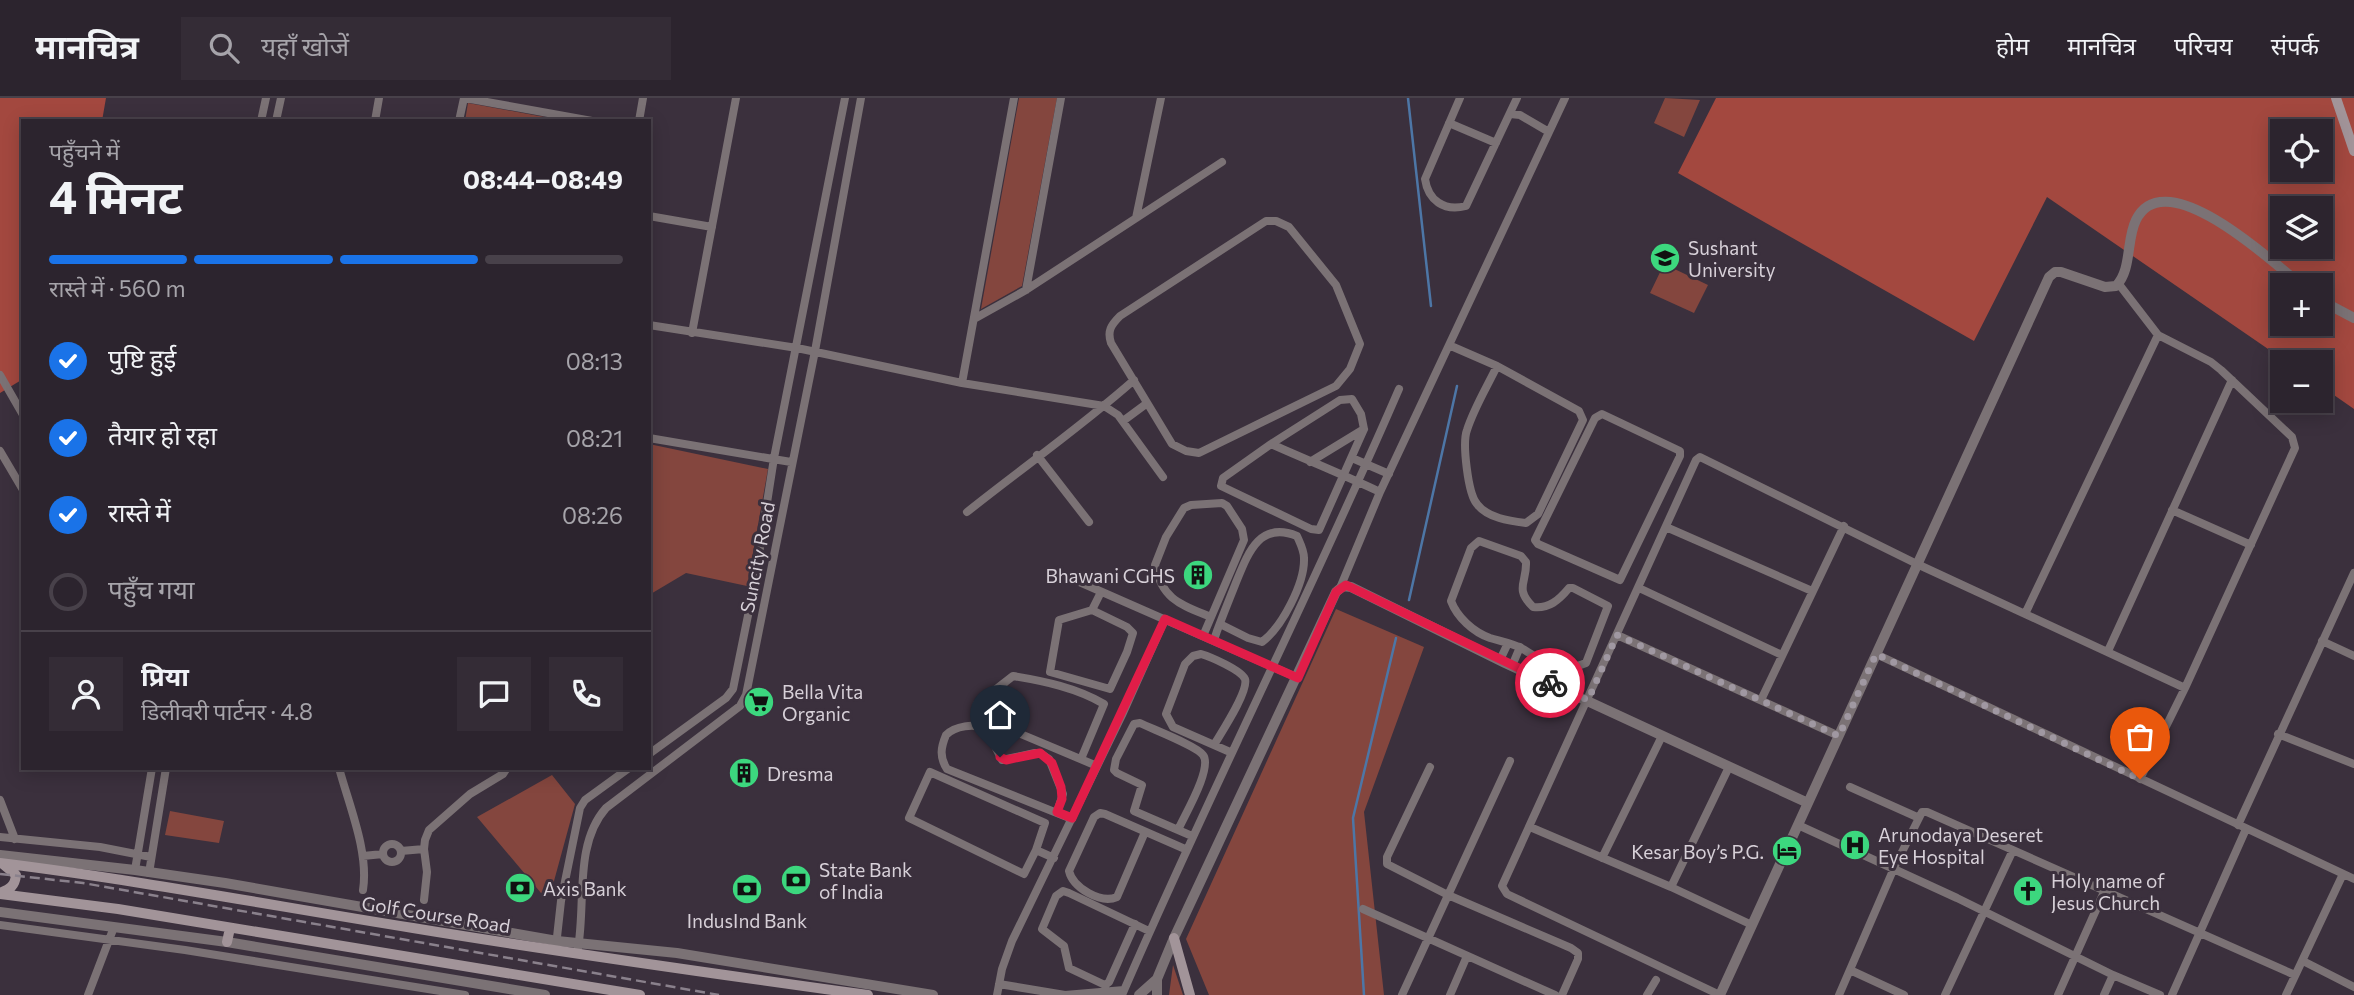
<!DOCTYPE html>
<html lang="hi">
<meta charset="utf-8">
<style>
body{margin:0;font-family:Commissioner,"Noto Sans Devanagari",sans-serif;background:#342c36;color:#f1f3f6;height:100vh;display:flex;flex-direction:column;font-size:26px;white-space:nowrap}
*{box-sizing:border-box;margin:0}
p{font-size:23px;color:#a6a4aa}
.icon{flex:none;width:38px;height:38px;fill:none;stroke:currentColor;stroke-width:2;stroke-linecap:round;stroke-linejoin:round}
.map{position:relative;flex:1;overflow:hidden}
.drawer{position:absolute;left:21px;top:21px;width:630px;height:651px;display:flex;flex-direction:column;background:#2c242e;border-radius:0px;box-shadow:0 4px 18px #0003,0 0 0 2px #48414a}
.drawer>*{flex:none}
.tools{position:absolute;left:2270px;top:21px;display:grid;gap:14px}
.tools a{display:grid;place-items:center;width:63px;height:63px;border-radius:0px;background:#2c242e;box-shadow:0 4px 18px #0003,0 0 0 2px #48414a;font-size:35px}
.pin{position:absolute;display:grid;place-items:center;width:60px;height:60px;color:#fff;margin:-72px -30px;border-radius:50% 50% 50% 0;rotate:-45deg;box-shadow:0 0 7px #0007}
.pin .icon{rotate:45deg}
.courier{position:absolute;display:grid;place-items:center;width:70px;height:70px;margin:-35px;border:5px solid #e11d48;border-radius:50%;background:#fff;color:#222;box-shadow:0 2px 9px #0007}
.overview em{font-style:normal;font-weight:700}
.overview div{display:flex;flex-direction:column-reverse}
.overview{display:flex;align-items:center;justify-content:space-between;height:119px;padding:0 28px}
h1{font-size:46px;font-weight:700;line-height:52px}
.bar{display:grid;grid-template-columns:repeat(4,1fr);gap:10px 7px;align-content:center;height:84px;padding:0 28px}
.bar i{height:9px;border-radius:5px;background:#48414a}
.bar .on{background:#1a73e8}
.bar p{grid-column:span 4}
.line{display:flex;align-items:center;gap:18px;padding:0 28px;border-top:2px solid #48414a}
.line div{flex:1}
.round{display:grid;place-items:center;flex:none;width:74px;height:74px;border-radius:0px;background:#342c36}
ol{padding:0 28px;list-style:none}
li{display:flex;align-items:center;gap:21px;height:77px}
li p{margin-inline-start:auto}
li .icon{padding:7px;border-radius:50%;background:#1a73e8;color:#fff;stroke-width:4}
li:last-child{color:#a6a4aa}
li i{width:38px;height:38px;border:4px solid #48414a;border-radius:50%}
header{display:flex;align-items:center;gap:42px;box-sizing:border-box;height:98px;padding:0 35px;background:#2c242e;border-bottom:2px solid #48414a}
header strong{font-size:33px}
nav{display:flex;gap:38px;margin-inline-start:auto;font-size:24px}
.search{width:490px;height:63px;background:#342c36;display:flex;align-items:center;gap:18px;box-sizing:border-box;padding:0 24px;border-radius:0px;color:#a6a4aa;font-size:26px}
.map>svg:first-child{display:block}
</style>
<header>
<strong>मानचित्र</strong>
<div class="search"><svg class="icon" aria-label="search" viewBox="0 0 24 24"><circle cx="10" cy="10" r="6"/><path d="M15 15l6 6"/></svg>यहाँ खोजें</div>
<nav><a>होम</a><a>मानचित्र</a><a>परिचय</a><a>संपर्क</a></nav>
</header>
<div class="map">
<svg width="2354" height="897" viewBox="0 0 2354 897">
<rect width="100%" height="100%" fill="#3b303d"/>
<path fill="#84463e" d="M1019 0H1057L1022 188 981 211Z
M1665 0 1700 2 1684 39 1654 25Z
M468 5 566 23H465Z
M1664 166 1708 187 1694 215 1650 195Z
M649 346 768 371 747 488 686 475 649 497Z
M1336 511 1424 549 1364 714 1384 897H1209L1186 841Z
M552 677 575 706 551 794 541 795 477 719Z
M170 713 224 723 219 745 165 737Z
M1173 867 1183 897H1169Z"/>
<path fill="#a3483f" fill-rule="evenodd" d="M0 0H106L102 23H23V281L0 295Z
M1716 0H2354V311L2321 288 2320 264H2287L2047 99 1974 243 1678 75ZM2282 33H2320V72H2282ZM2282 110H2320V149H2282ZM2282 187H2320V226H2282Z"/>
<g fill="none" stroke-linecap="round" stroke-linejoin="round">
<path stroke="#4d76a6" stroke-width="2.5" d="M1408 0 1431 208
M1409 502 1457 288
M1364 897 1353 720 1396 540"/>
<path stroke="#7b7275" stroke-width="8" d="M465 0 592 23
M1460 0 1425 81C1428 102 1444 114 1466 108L1517 0
M1510 16 1520 17 1549 34
M261 23 266 0
M276 23 281 0
M375 23 379 0
M459 23 464 0
M639 23 643 0
M1449 25 1496 45
M649 118 712 129
M1136 120 1161 0
M1266 123H1276L1289 129 1336 187 1360 246 1350 271 1336 288 1199 355 1186 353 1172 346 1111 245C1107 233 1111 227 1120 218Z
M2118 185 2158 237 2211 264 2221 272 2292 339 2295 350 2185 590 2140 681
M1026 192 1061 0
M974 221 1026 192 1222 64
M649 227 797 250 962 285 1104 308 1118 317 1163 379
M692 235 736 0
M1451 248 1497 268 1579 313 1583 322 1538 416 1526 425C1510 423 1487 420 1477 406 1468 396 1462 345 1467 332 1474 310 1487 289 1497 268
M0 277 23 317
M962 285 1014 0
M1602 316 1680 353V358L1620 482 1538 446 1535 442 1595 320Z
M1123 323 1146 306
M649 340 791 364
M1271 346 1340 302 1352 301 1361 316 1364 331 1319 432 1311 431 1221 388 1223 380 1271 346C1307 362 1344 377 1380 394
M0 353 23 392
M1037 357 1089 424
M1352 360 1389 376
M1310 364 1364 331
M2172 412 2251 447
M967 414C1022 370 1081 329 1134 282
M1666 429 1812 493
M1479 443 1521 458 1526 464C1527 485 1514 490 1533 509 1549 511 1559 502 1569 490H1573L1608 508 1586 565C1554 578 1546 564 1521 550 1511 545 1500 543 1490 540 1473 534 1457 519 1451 503L1471 450Z
M1068 479 1298 580
M1340 490 1380 394 1565 0
M1639 490 1782 557
M1092 512 1127 529 1133 535 1127 554 1110 591 1050 574 1059 522 1092 512 1101 494
M2025 516 2158 237
M1617 537 1839 638
M1203 538 1244 442 1242 431 1227 408 1222 405 1191 407 1184 410 1166 439 1155 467C1162 502 1182 507 1211 519
M1214 542 1217 533C1223 517 1229 502 1235 487 1247 458 1258 422 1297 438 1300 445 1304 452 1304 460 1305 485 1282 529 1262 544L1248 540 1220 526
M2322 543 2354 558
M2108 553 2232 282
M1876 556 2354 781
M1500 562 1508 545
M1512 568 1520 549
M1761 602 1844 428
M2278 636 2354 666
M1214 647C1221 635 1249 593 1245 581 1241 572 1211 559 1201 556L1193 558 1185 566 1166 616 1173 629 1230 654
M649 656 726 600 733 591 754 488 774 360 845 0
M1081 661 1104 606C1077 590 1044 583 1013 578L977 606 997 626 1097 668
M1430 669 1387 759V766L1448 797 1571 850 1578 855V861L1562 897
M339 670C349 707 369 754 363 792
M1850 689 1917 719
M0 702 15 741
M1057 714 1063 696 1049 661 1040 655H1035L1002 662 986 631C974 625 955 628 946 637 941 649 939 659 947 671L1072 721
M1798 727 1957 800 2113 877 2160 897
M2238 727 2354 475
M1530 729 1671 789 1752 827
M1178 732C1184 718 1213 670 1203 657 1197 648 1152 631 1140 625L1134 626 1116 661 1114 672 1117 675 1142 687 1134 713 1192 738
M1145 734 1117 799C1101 806 1073 790 1069 773L1094 719 1100 715 1105 716 1185 751
M0 739 100 749 151 759
M383 755a9 9 0 1 1 18 0a9 9 0 1 1-18 0Z
M1036 752 1045 725 930 674 909 720 1024 776 1036 752 1054 760
M401 753 424 751
M363 758 383 756
M1602 760 1662 638
M135 772 152 670
M149 775 166 670
M1671 789 1729 669
M424 802 427 774 424 751 425 742 429 732 470 696 503 676 507 670
M1363 811 1555 897
M1135 826 1109 884 1105 887 1069 870 1064 848 1042 831 1056 798 1063 793 1069 795 1149 833
M0 827 185 852 465 897
M556 848 561 803 580 710 585 702 629 670
M578 850C586 805 574 746 606 710L740 608 746 597 815 253 861 0
M2303 863 2354 889
M1850 872 1904 897
M999 886 1065 897 1124 892
M88 897 114 829
M997 897 1002 871 1012 843 1122 617 1165 521
M1122 897C1210 693 1311 495 1399 291
M1402 897 1510 663
M1450 897 1467 858
M1647 897 1656 882
M1720 897 1507 796 1502 788 1696 362 1700 359 1917 466 2185 590
M1839 897 1894 770 1922 714H1927L2295 877
M1945 897 2013 752
M2058 897 2104 794
M2104 897 2113 877
M2172 897 2246 731
M2286 897 2343 776"/>
<path stroke="#7b7275" stroke-width="10" d="M2320 202 2354 220
M0 757 135 772 225 785 557 843 677 855 933 897
M0 814 227 844 545 897
M1139 897 1157 881
M1157 897V881L1174 840 1336 494 1343 488 1351 489 1505 565 1808 705
M1720 897 2049 179 2055 174H2061L2105 189 2116 188C2132 172 2126 142 2136 122 2165 63 2273 164 2301 187"/>
<path stroke="#a29499" stroke-width="10" d="M2336 0 2354 53
M0 765C138 782 275 808 413 830 564 855 716 876 868 897
M0 795C10 791 15 788 16 777L4 767
M0 796 118 811 640 897
M1174 840 1190 897
M227 844 230 830"/>
<path stroke="#8a818c" stroke-width="2.5" stroke-dasharray="10 5" stroke-linecap="butt" d="M0 776 83 785 719 897"/>
</g>
<g fill="none" stroke-linecap="round" stroke-linejoin="round">
<path stroke="#a098a2" stroke-width="7" stroke-dasharray="0 12.6" d="M1550 585 1588 602 1617 537 1839 638 1876 556 2140 681"/>
<path stroke="#e11d48" stroke-width="9" d="M1000 659 1006 662 1040 655 1052 665 1061 689 1062 701 1057 714 1072 720 1165 521 1298 580 1336 494 1346 487 1550 585"/>
</g>
<defs>
<g id="university-disc" transform="scale(1.575)"><circle r="9.5" fill="#3cd77e" stroke="#3b303d"/><path d="M0-5L7-2L0 1L-7-2ZM-4 1L0 2.5L4 1V4Q0 6-4 4Z" fill="#111"/></g>
<g id="building-disc" transform="scale(1.575)"><circle r="9.5" fill="#3cd77e" stroke="#3b303d"/><path d="M-4-6H4V6H1V3H-1V6H-4ZM-2.5-4.3h1.7v1.8h-1.7ZM.8-4.3h1.7v1.8H.8ZM-2.5-1h1.7V.8h-1.7ZM.8-1h1.7V.8H.8Z" fill="#111"/></g>
<g id="supermarket-disc" transform="scale(1.575)"><circle r="9.5" fill="#3cd77e" stroke="#3b303d"/><path d="M-6-5.5h2.5l.6 2H6L4.5 2H-2.5L-4.4-4H-6ZM-1.5 3.2a1.3 1.3 0 1 0 .1 0ZM3 3.2a1.3 1.3 0 1 0 .1 0Z" fill="#111"/></g>
<g id="hospital-disc" transform="scale(1.575)"><circle r="9.5" fill="#3cd77e" stroke="#3b303d"/><path d="M-5-5h3v3.5h4V-5h3V5h-3V1.5h-4V5h-3Z" fill="#111"/></g>
<g id="hotel-disc" transform="scale(1.575)"><circle r="9.5" fill="#3cd77e" stroke="#3b303d"/><path d="M-6-4.5h1.5V1H6V5H4.5V3h-9V5H-6ZM-4 0a1.8 1.8 0 1 1 3.6 0ZM.5 0V-2.5h3Q6-2.5 6 0Z" fill="#111"/></g>
<g id="bank-disc" transform="scale(1.575)"><circle r="9.5" fill="#3cd77e" stroke="#3b303d"/><path d="M-6-4H6V4H-6ZM0-2.3a2.3 2.3 0 1 0 0 4.6a2.3 2.3 0 1 0 0-4.6Z" fill="#111"/></g>
<g id="church-disc" transform="scale(1.575)"><circle r="9.5" fill="#3cd77e" stroke="#3b303d"/><path d="M-1.2-6h2.4v3.5h3.3v2.4h-3.3V6h-2.4V-.1h-3.3v-2.4h3.3Z" fill="#111"/></g>
</defs>
<g fill-rule="evenodd">
<use href="#university-disc" x="1665" y="160"/>
<use href="#building-disc" x="1198" y="477"/>
<use href="#supermarket-disc" x="759" y="604"/>
<use href="#building-disc" x="744" y="675"/>
<use href="#hospital-disc" x="1855" y="747"/>
<use href="#hotel-disc" x="1787" y="753"/>
<use href="#bank-disc" x="796" y="782"/>
<use href="#bank-disc" x="520" y="790"/>
<use href="#bank-disc" x="747" y="791"/>
<use href="#church-disc" x="2028" y="793"/>
</g>
<g text-anchor="middle" dominant-baseline="central" stroke-width="6" stroke-linejoin="round" paint-order="stroke">
<g font-size="19" fill="#d7d0d8" stroke="#3b303d" text-anchor="start">
<text x="1688" y="149">Sushant<tspan x="1688" dy="22">University</tspan></text>
<text x="1175" y="477" text-anchor="end">Bhawani CGHS</text>
<text x="782" y="593">Bella Vita<tspan x="782" dy="22">Organic</tspan></text>
<text x="767" y="675">Dresma</text>
<text x="1878" y="736">Arunodaya Deseret<tspan x="1878" dy="22">Eye Hospital</tspan></text>
<text x="1764" y="753" text-anchor="end">Kesar Boy’s P.G.</text>
<text x="819" y="771">State Bank<tspan x="819" dy="22">of India</tspan></text>
<text x="2051" y="782">Holy name of<tspan x="2051" dy="22">Jesus Church</tspan></text>
<text x="543" y="790">Axis Bank</text>
<text x="747" y="822" text-anchor="middle">IndusInd Bank</text>
</g>
<g font-size="19" fill="#d7d0d8" stroke="#3b303d">
<text transform="translate(757 459) rotate(-79)">Suncity Road</text>
<text transform="translate(436 816) rotate(9)">Golf Course Road</text>
</g>
</g>
</svg>
<div class="tools">
<a><svg class="icon" aria-label="locate" viewBox="0 0 24 24"><circle cx="12" cy="12" r="6"/><path d="M12 2v4M12 18v4M2 12h4M18 12h4"/></svg></a>
<a><svg class="icon" aria-label="layers" viewBox="0 0 24 24"><path d="M12 4l9 5-9 5-9-5zM3 14l9 5 9-5"/></svg></a>
<a>+</a>
<a>−</a>
</div>
<div class="pin" style="left:2140px;top:681px;background:#ea580c"><svg class="icon" aria-label="bag" viewBox="0 0 24 24"><path d="M5 8h14l-1 12H6zM9 8a3 3 0 0 1 6 0"/></svg></div>
<div class="pin" style="left:1000px;top:659px;background:#1f2937"><svg class="icon" aria-label="home" viewBox="0 0 24 24"><path d="M3 11l9-7 9 7M6 9v11h12V9"/></svg></div>
<div class="courier" style="left:1550px;top:585px"><svg class="icon" aria-label="bike" viewBox="0 0 24 24"><circle cx="6" cy="16" r="4"/><circle cx="18" cy="16" r="4"/><path d="M6 16l4-8h5l3 8M10 8l3 8H6M13 5h3"/></svg></div>
<section class="drawer">
<div class="overview"><div><h1>4 मिनट</h1><p>पहुँचने में</p></div><em>08:44–08:49</em></div>
<div class="bar"><i class="on"></i><i class="on"></i><i class="on"></i><i></i><p>रास्ते में · 560 m</p></div>
<ol>
<li><svg class="icon" aria-label="check" viewBox="0 0 24 24"><path d="M5 12l5 5 9-10"/></svg>पुष्टि हुई<p>08:13</p></li>
<li><svg class="icon" aria-label="check" viewBox="0 0 24 24"><path d="M5 12l5 5 9-10"/></svg>तैयार हो रहा<p>08:21</p></li>
<li><svg class="icon" aria-label="check" viewBox="0 0 24 24"><path d="M5 12l5 5 9-10"/></svg>रास्ते में<p>08:26</p></li>
<li><i></i>पहुँच गया</li>
</ol>
<div class="line" style="height:126px"><a class="round"><svg class="icon" aria-label="person" viewBox="0 0 24 24"><circle cx="12" cy="8" r="4"/><path d="M4 21q1-7 8-7t8 7"/></svg></a><div><b>प्रिया</b><p>डिलीवरी पार्टनर · 4.8</p></div><a class="round"><svg class="icon" aria-label="chat" viewBox="0 0 24 24"><path d="M4 5h16v11H9l-5 4z"/></svg></a><a class="round"><svg class="icon" aria-label="phone" viewBox="0 0 24 24"><path d="M5 4h4l2 5-3 2q2 4 5 5l2-3 5 2v4C11 20 4 13 5 4z"/></svg></a></div>
</section>
</div>
